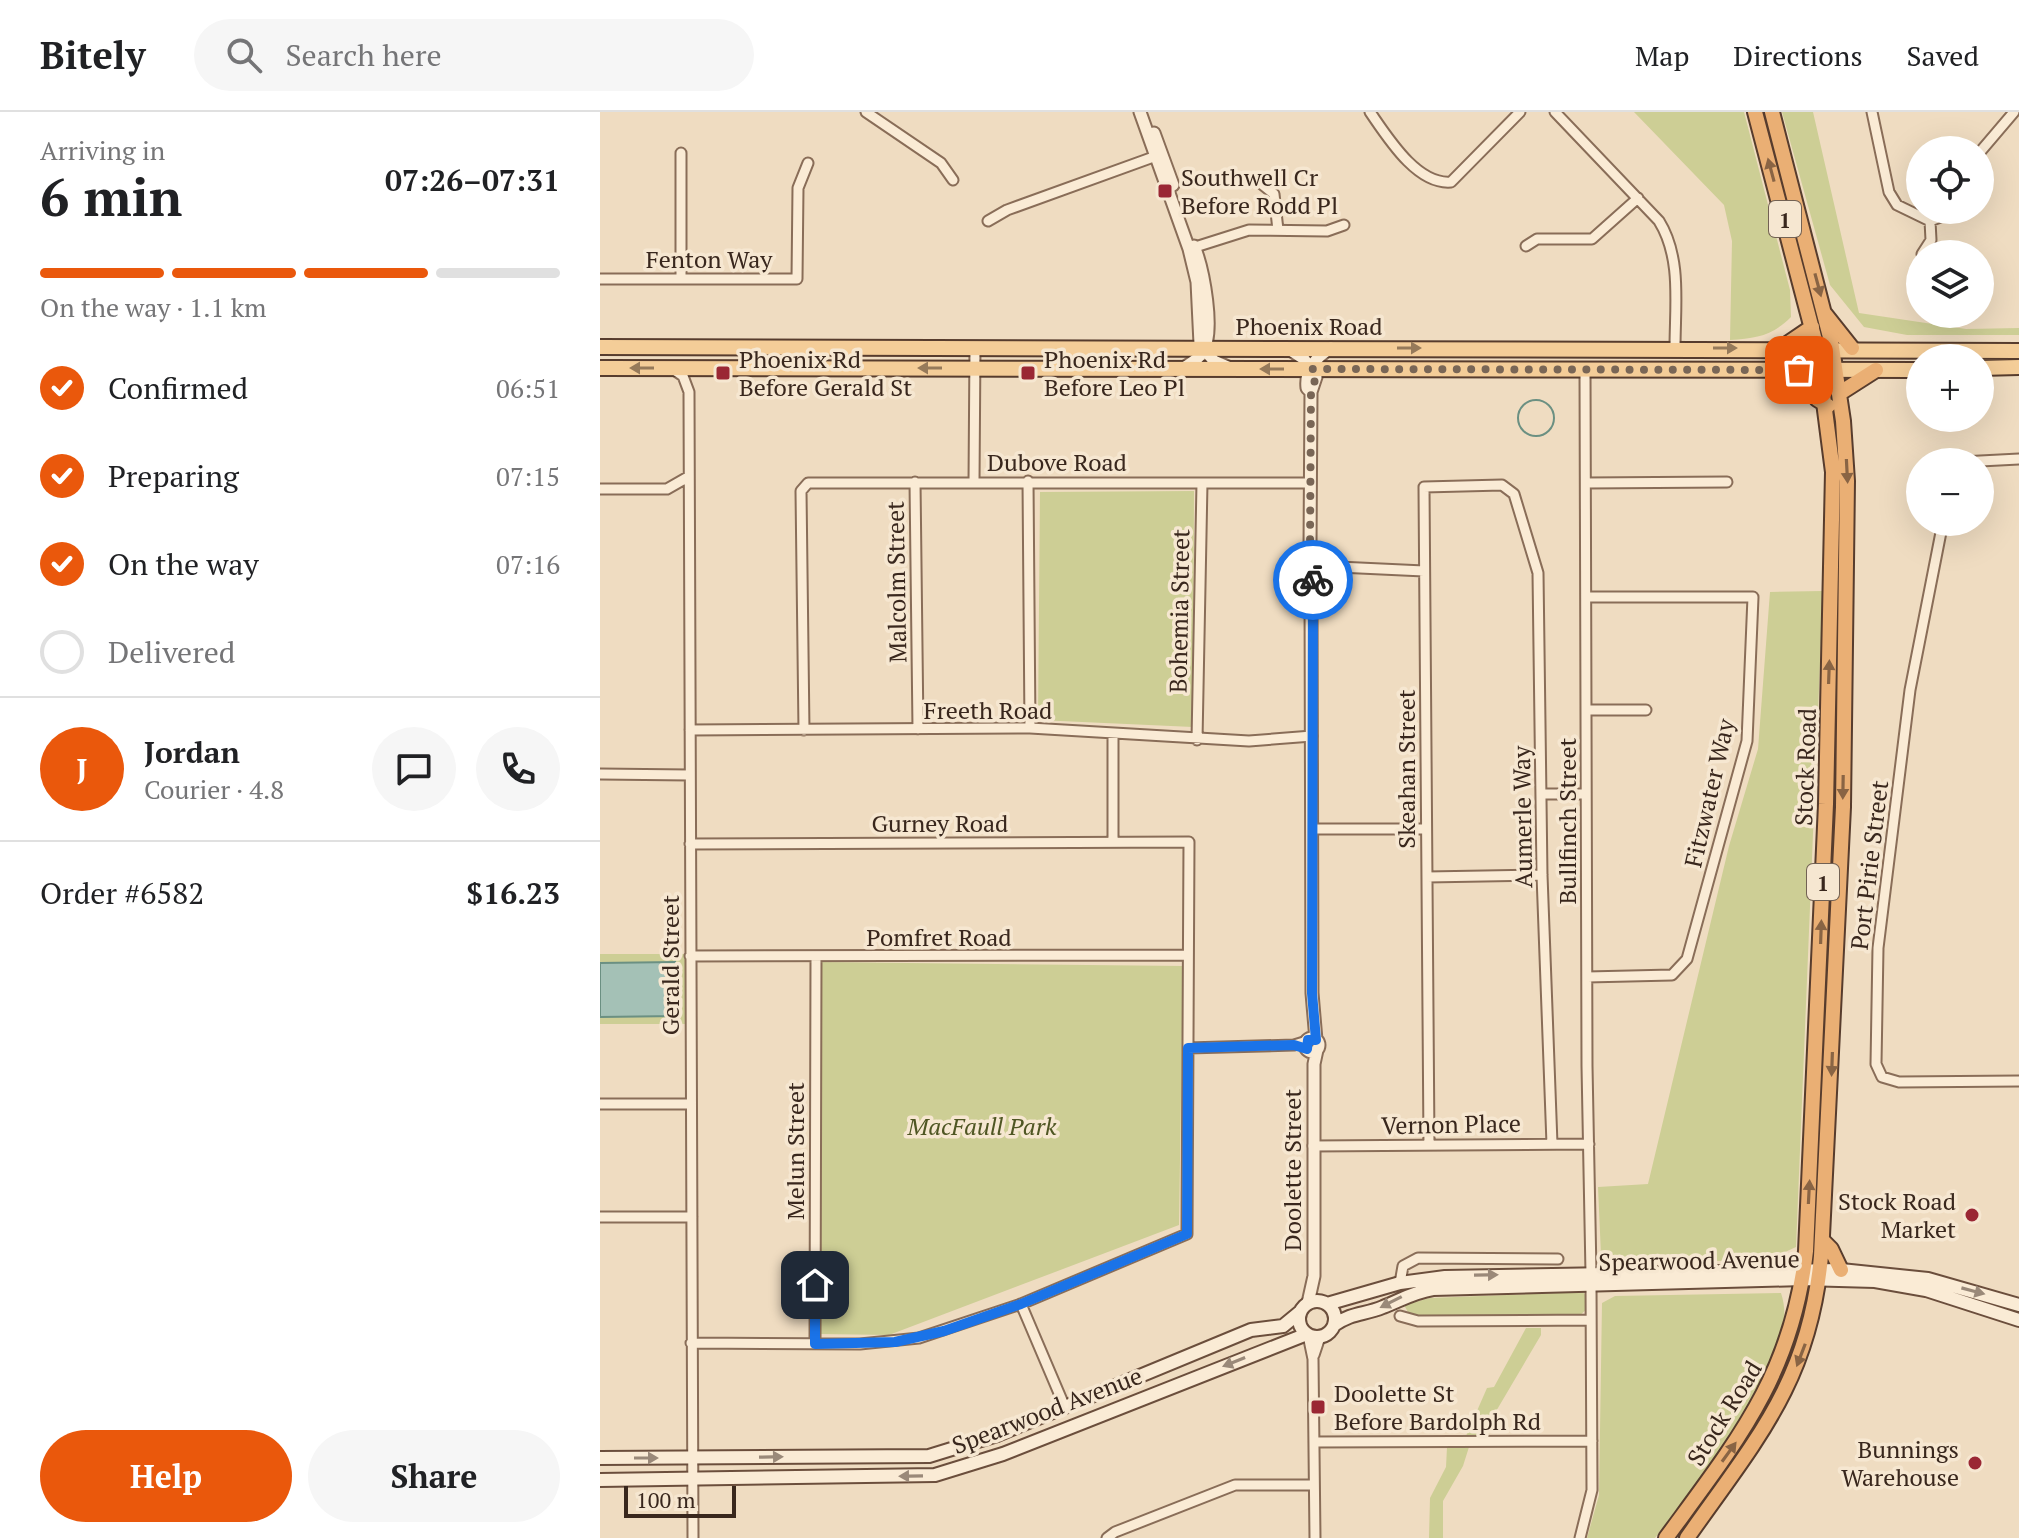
<!DOCTYPE html>
<meta charset="utf-8">
<style>
body{margin:0;font-family:"PT Serif",serif;background:#f6f6f6;color:#202124;height:100vh;display:flex;flex-direction:column;font-size:30px;white-space:nowrap}
*{box-sizing:border-box;margin:0}
p{font-size:26px;color:#757577}
.icon{flex:none;width:44px;height:44px;fill:none;stroke:currentColor;stroke-width:2;stroke-linecap:round;stroke-linejoin:round}
.map{position:relative;flex:1;overflow:hidden}
.sheet{display:flex;flex-direction:column;background:#fff;width:600px}
.sheet>*{flex:none}
.buttons{position:absolute;left:1306px;top:24px;display:grid;gap:16px}
.buttons a{display:grid;place-items:center;width:88px;height:88px;border-radius:50%;background:#fff;box-shadow:0 8px 32px #0002;font-size:40px}
.scale{position:absolute;left:24px;bottom:20px;width:112px;box-sizing:border-box;padding-left:8px;border:4px solid #39271d;border-top:0;font-size:22px;line-height:28px;white-space:nowrap;color:#39271d;-webkit-text-stroke:6px #f6e7d1;paint-order:stroke}
.pin{position:absolute;display:grid;place-items:center;width:68px;height:68px;color:#fff;margin:-34px;border-radius:16px;box-shadow:0 4px 12px #0006}
.courier{position:absolute;display:grid;place-items:center;width:80px;height:80px;margin:-40px;border:6px solid #1a73e8;border-radius:50%;background:#fff;color:#222;box-shadow:0 2px 10px #0007}
.overview em{font-style:normal;font-weight:800}
.overview div{display:flex;flex-direction:column-reverse}
.overview{display:flex;align-items:center;justify-content:space-between;height:136px;padding:0 40px}
h1{font-size:52px;font-weight:800;line-height:60px}
.bar{display:grid;grid-template-columns:repeat(4,1fr);gap:12px 8px;align-content:center;height:96px;padding:0 40px}
.bar i{height:10px;border-radius:6px;background:#e0e0e0}
.bar .active{background:#ea580c}
.bar p{grid-column:span 4}
.line{display:flex;align-items:center;gap:20px;padding:0 40px;border-top:2px solid #e0e0e0}
.line div{flex:1}
.round{display:grid;place-items:center;flex:none;width:84px;height:84px;border-radius:42px;background:#f6f6f6}
ol{padding:0 40px;list-style:none}
li{display:flex;align-items:center;gap:24px;height:88px}
li p{margin-inline-start:auto}
li .icon{padding:8px;border-radius:50%;background:#ea580c;color:#fff;stroke-width:4}
li:last-child{color:#757577}
li i{width:44px;height:44px;border:4px solid #e0e0e0;border-radius:50%}
.action{display:flex;gap:16px;margin-top:auto;padding:16px 40px}
.action a{flex:1;height:92px;border-radius:48px;background:#ea580c;color:#fff;font-size:32px;font-weight:800;line-height:92px;text-align:center}
.action a+a{background:#f6f6f6;color:#202124}
header{display:flex;align-items:center;gap:48px;box-sizing:border-box;height:112px;padding:0 40px;background:#fff;border-bottom:2px solid #e0e0e0}
header strong{font-size:38px}
nav{display:flex;gap:44px;margin-inline-start:auto;font-size:28px}
.search{width:560px;height:72px;background:#f6f6f6;display:flex;align-items:center;gap:20px;box-sizing:border-box;padding:0 28px;border-radius:44px;color:#757577;font-size:30px}
main{display:flex;flex:1;min-height:0}
.map>svg:first-child{display:block}
</style>
<header>
<strong>Bitely</strong>
<div class="search"><svg class="icon" aria-label="search" viewBox="0 0 24 24"><circle cx="10" cy="10" r="6"/><path d="M15 15l6 6"/></svg>Search here</div>
<nav><a>Map</a><a>Directions</a><a>Saved</a></nav>
</header>
<main>
<section class="sheet">
<div class="overview"><div><h1>6 min</h1><p>Arriving in</p></div><em>07:26–07:31</em></div>
<div class="bar"><i class="active"></i><i class="active"></i><i class="active"></i><i></i><p>On the way · 1.1 km</p></div>
<ol>
<li><svg class="icon" aria-label="check" viewBox="0 0 24 24"><path d="M5 12l5 5 9-10"/></svg>Confirmed<p>06:51</p></li>
<li><svg class="icon" aria-label="check" viewBox="0 0 24 24"><path d="M5 12l5 5 9-10"/></svg>Preparing<p>07:15</p></li>
<li><svg class="icon" aria-label="check" viewBox="0 0 24 24"><path d="M5 12l5 5 9-10"/></svg>On the way<p>07:16</p></li>
<li><i></i>Delivered</li>
</ol>
<div class="line" style="height:144px"><b class="round" style="background:#ea580c;color:#fff">J</b><div><b>Jordan</b><p>Courier · 4.8</p></div><a class="round"><svg class="icon" aria-label="chat" viewBox="0 0 24 24"><path d="M4 5h16v11H9l-5 4z"/></svg></a><a class="round"><svg class="icon" aria-label="phone" viewBox="0 0 24 24"><path d="M5 4h4l2 5-3 2q2 4 5 5l2-3 5 2v4C11 20 4 13 5 4z"/></svg></a></div>
<div class="line" style="height:104px"><div>Order #6582</div><b>$16.23</b></div>
<div class="action"><a>Help</a><a>Share</a></div>
</section>
<div class="map">
<svg width="1419" height="1426" viewBox="0 0 1419 1426">
<rect width="100%" height="100%" fill="#efdcc1"/>
<path fill="#cdce95" d="M1034 0H1144L1190 178 1191 205C1172 224 1157 226 1130 228L1132 129 1124 93Z
M1182 0H1213L1259 201 1366 217 1419 216V223H1307L1264 215 1230 173Z
M594 379 593 615 438 608 440 380Z
M1223 479 1196 1135 1168 1148 1010 1151 1001 1143 998 1075 1048 1072 1129 734 1158 637 1170 480Z
M0 842H87V912H0Z
M218 850 583 854 579 1113 289 1223 219 1222Z
M983 1180 988 1187V1196L978 1205 818 1206 809 1202 804 1193 830 1186Z
M1181 1181C1205 1251 1096 1371 1055 1426H987L999 1383 1002 1191 1015 1184Z
M926 1216H941V1223L882 1323 866 1324 887 1276 894 1275Z
M847 1335H869L863 1354 843 1389V1426H829L830 1386 846 1355Z"/>
<path fill="#a4c1b6" stroke="#6b9082" stroke-width="2" d="M75 850 76 904 0 905V851Z"/>
<g fill="none" stroke-linecap="round" stroke-linejoin="round">
<path stroke="#6b9082" stroke-width="2" d="M918 306a18 18 0 1 1 36 0a18 18 0 1 1-36 0Z"/>
<g stroke="#896d58" stroke-width="13">
<path id="minor" d="M266 0 341 51 353 68
M770 0C788 26 817 73 851 70L920 0
M955 0 1059 109C1082 146 1075 193 1075 236
M1272 0 1289 80 1297 93 1330 109
M1380 40 1414 0
M654 66 674 82 678 118
M388 109 407 98 559 43
M1330 109 1343 104 1346 98
M926 134 937 127H992L1038 86
M589 137 649 118 727 119 744 113
M1322 142 1331 128 1330 109
M0 167H197L198 76 208 51
M81 167V41
M985 257 987 954 991 1161
M74 258 83 264 89 280 93 1426
M1361 350 1419 347
M428 369 430 616
M315 370 318 617
M374 370 375 235
M986 371 1127 370
M0 377H67L88 365
M1343 410 1310 578 1278 836 1276 952 1282 965 1299 970 1419 969
M717 454 824 459
M986 485H1153L1147 629 1087 847 1072 863 987 865
M986 598H1046
M90 618 430 616 649 629 712 624
M204 618 201 379 208 371H710
M513 622V730
M597 628 602 371
M0 662 89 663
M941 682H986
M712 717H826
M90 732 589 730 587 1122 421 1192 319 1226 260 1232 91 1231
M827 765 942 763
M90 844 588 843
M588 936 694 933 707 929
M0 992H91
M829 1032 824 375 902 373 914 382 938 461 942 763 952 1032
M713 1034 989 1032
M0 1105H92
M800 1171 803 1154 818 1146 958 1147
M421 1192 464 1293
M800 1204 818 1209 991 1208
M708 1223 713 1247 715 1426
M215 1232 216 846
M714 1243 720 1225
M714 1330 992 1329
M507 1426 515 1420 635 1373H714
M980 1426 992 1378 991 1173"/>
</g>
<g stroke="#896d58" stroke-width="15">
<path id="tertiary" d="M540 0 589 137 597 170 600 232 614 249 628 255
M554 21 573 73
M687 236 704 247 716 265 711 280 710 435 707 452
M582 257C589 252 598 248 602 241 616 221 603 156 594 134
M711 280 707 276C705 258 716 245 731 236
M705 457a6 6 0 1 1 12 0a6 6 0 1 1-12 0Z
M715 462 711 475 712 881 716 928
M705 933a7 7 0 1 1 14 0a7 7 0 1 1-14 0Z
M708 1191 714 1164V952L717 938"/>
</g>
<g stroke="#6b4e3c" stroke-width="16">
<path id="secondary" d="M699 1207a18 18 0 1 1 36 0a18 18 0 1 1-36 0Z
M727 1192 800 1171 845 1165 1241 1158 1328 1167 1419 1193
M734 1213C753 1200 764 1203 783 1195 801 1188 814 1180 833 1177L1203 1167 1275 1169 1326 1178 1419 1208
M0 1346 329 1344 397 1323 651 1218 683 1214 700 1200
M0 1368 335 1363 403 1342 707 1222"/>
</g>
<g stroke="#573c2d" stroke-width="18">
<path id="primary" d="M0 235 1419 239
M0 256 1320 258
M1380 256 1419 255"/>
</g>
<g stroke="#573c2d" stroke-width="18">
<path id="trunk" d="M1225 202 1252 236
M1181 236 1212 215
M1199 258 1217 287 1228 294
M1240 281 1276 258
M1222 1128 1231 1137 1241 1158
M1066 1426C1137 1329 1192 1263 1206 1139L1226 692 1233 360 1217 236 1155 0
M1087 1426C1156 1328 1210 1269 1221 1144L1243 695 1247 369 1243 309 1231 229 1172 0"/>
</g>
<use href="#minor" stroke="#faebd5" stroke-width="9"/>
<use href="#tertiary" stroke="#faebd5" stroke-width="11"/>
<use href="#secondary" stroke="#faebd5" stroke-width="12"/>
<use href="#primary" stroke="#f4cd98" stroke-width="14"/>
<use href="#trunk" stroke="#eaaf74" stroke-width="14"/>
</g>
<defs><path id="oneway-solid" d="M-6-.8H1V-3.2L6.5 0L1 3.2V.8H-6Z" transform="scale(2)"/></defs>
<g fill="#896444">
<use href="#oneway-solid" transform="translate(1171 58) rotate(-105)"/>
<use href="#oneway-solid" transform="translate(1218 173) rotate(75)"/>
<use href="#oneway-solid" transform="translate(1247 359) rotate(87)"/>
<use href="#oneway-solid" transform="translate(1229 560) rotate(-88)"/>
<use href="#oneway-solid" transform="translate(1243 675) rotate(91)"/>
<use href="#oneway-solid" transform="translate(1221 820) rotate(-88)"/>
<use href="#oneway-solid" transform="translate(1232 952) rotate(92)"/>
<use href="#oneway-solid" transform="translate(1209 1080) rotate(-87)"/>
<use href="#oneway-solid" transform="translate(1201 1243) rotate(111)"/>
<use href="#oneway-solid" transform="translate(1129 1340) rotate(-54)"/>
</g>
<g fill="#967a5a">
<use href="#oneway-solid" transform="translate(809 236)"/>
<use href="#oneway-solid" transform="translate(1125 236)"/>
<use href="#oneway-solid" transform="translate(42 256) rotate(-180)"/>
<use href="#oneway-solid" transform="translate(330 256) rotate(180)"/>
<use href="#oneway-solid" transform="translate(672 257) rotate(180)"/>
</g>
<g fill="#9a8979">
<use href="#oneway-solid" transform="translate(886 1163) rotate(-1)"/>
<use href="#oneway-solid" transform="translate(1373 1179) rotate(15)"/>
<use href="#oneway-solid" transform="translate(791 1190) rotate(153)"/>
<use href="#oneway-solid" transform="translate(634 1250) rotate(158)"/>
<use href="#oneway-solid" transform="translate(171 1345) rotate(-1)"/>
<use href="#oneway-solid" transform="translate(46 1346)"/>
<use href="#oneway-solid" transform="translate(311 1364) rotate(179)"/>
</g>
<g fill="none" stroke-linecap="round" stroke-linejoin="round">
<path stroke="#796656" stroke-width="8" stroke-dasharray="0 14.4" d="M713 468 718 456 710 435 711 280 716 265 712 257 1199 258"/>
<path stroke="#1a73e8" stroke-width="10" d="M215 1173V1232L295 1230 344 1219 421 1192 587 1122 588 936 694 933 707 937 708 928H716L712 881 713 468"/>
</g>
<g fill="#9a2734" stroke="#f6e7d1" stroke-width="3">
<rect x="557" y="71" width="16" height="16" rx="4"/>
<rect x="115" y="253" width="16" height="16" rx="4"/>
<rect x="420" y="253" width="16" height="16" rx="4"/>
<circle cx="1372" cy="1103" r="8"/>
<rect x="710" y="1287" width="16" height="16" rx="4"/>
<circle cx="1375" cy="1351" r="8"/>
</g>
<g text-anchor="middle" dominant-baseline="central" stroke-width="7" stroke-linejoin="round" paint-order="stroke">
<g fill="#f6e7d1" stroke="#726153" stroke-width="2">
<rect x="1169" y="89" width="32" height="36" rx="6"/>
<rect x="1207" y="752" width="32" height="36" rx="6"/>
</g>
<g font-size="22" font-weight="bold" fill="#39271d">
<text x="1185" y="107">1</text>
<text x="1223" y="770">1</text>
</g>
<g font-size="24" fill="#39271d" stroke="#f6e7d1" text-anchor="start">
<text x="581" y="65">Southwell Cr<tspan x="581" dy="28">Before Rodd Pl</tspan></text>
<text x="139" y="247">Phoenix Rd<tspan x="139" dy="28">Before Gerald St</tspan></text>
<text x="444" y="247">Phoenix Rd<tspan x="444" dy="28">Before Leo Pl</tspan></text>
<text x="1356" y="1089" text-anchor="end">Stock Road<tspan x="1356" dy="28">Market</tspan></text>
<text x="734" y="1281">Doolette St<tspan x="734" dy="28">Before Bardolph Rd</tspan></text>
<text x="1359" y="1337" text-anchor="end">Bunnings<tspan x="1359" dy="28">Warehouse</tspan></text>
</g>
<g font-size="24" fill="#39271d" stroke="#f6e7d1">
<text x="109" y="147">Fenton Way</text>
<text x="709" y="214">Phoenix Road</text>
<text x="457" y="350">Dubove Road</text>
<text transform="translate(296 470) rotate(-91)">Malcolm Street</text>
<text transform="translate(579 499) rotate(-89)">Bohemia Street</text>
<text x="388" y="598">Freeth Road</text>
<text transform="translate(1205 655) rotate(-88)">Stock Road</text>
<text transform="translate(806 657) rotate(-90)">Skeahan Street</text>
<text transform="translate(1109 681) rotate(-77)">Fitzwater Way</text>
<text transform="translate(922 705) rotate(-91)">Aumerle Way</text>
<text transform="translate(967 709) rotate(-90)">Bullfinch Street</text>
<text x="340" y="711">Gurney Road</text>
<text transform="translate(1269 753) rotate(-83)">Port Pirie Street</text>
<text x="339" y="825">Pomfret Road</text>
<text transform="translate(70 853) rotate(-90)">Gerald Street</text>
<text transform="translate(851 1012) rotate(-1)">Vernon Place</text>
<text transform="translate(195 1039) rotate(-90)">Melun Street</text>
<text transform="translate(692 1058) rotate(-90)">Doolette Street</text>
<text transform="translate(1099 1148) rotate(-1)">Spearwood Avenue</text>
<text transform="translate(447 1298) rotate(-21)">Spearwood Avenue</text>
<text transform="translate(1124 1301) rotate(-58)">Stock Road</text>
</g>
<g font-size="24" font-style="italic" fill="#4f5623" stroke="#f6e7d1">
<text x="382" y="1014">MacFaull Park</text>
</g>
</g>
</svg>
<div class="buttons">
<a><svg class="icon" aria-label="locate" viewBox="0 0 24 24"><circle cx="12" cy="12" r="6"/><path d="M12 2v4M12 18v4M2 12h4M18 12h4"/></svg></a>
<a><svg class="icon" aria-label="layers" viewBox="0 0 24 24"><path d="M12 4l9 5-9 5-9-5zM3 14l9 5 9-5"/></svg></a>
<a>+</a>
<a>−</a>
</div>
<div class="scale">100 m</div>
<div class="pin" style="left:1199px;top:258px;background:#ea580c"><svg class="icon" aria-label="bag" viewBox="0 0 24 24"><path d="M5 8h14l-1 12H6zM9 8a3 3 0 0 1 6 0"/></svg></div>
<div class="pin" style="left:215px;top:1173px;background:#1f2937"><svg class="icon" aria-label="home" viewBox="0 0 24 24"><path d="M3 11l9-7 9 7M6 9v11h12V9"/></svg></div>
<div class="courier" style="left:713px;top:468px"><svg class="icon" aria-label="bike" viewBox="0 0 24 24"><circle cx="6" cy="16" r="4"/><circle cx="18" cy="16" r="4"/><path d="M6 16l4-8h5l3 8M10 8l3 8H6M13 5h3"/></svg></div>
</div>
</main>
